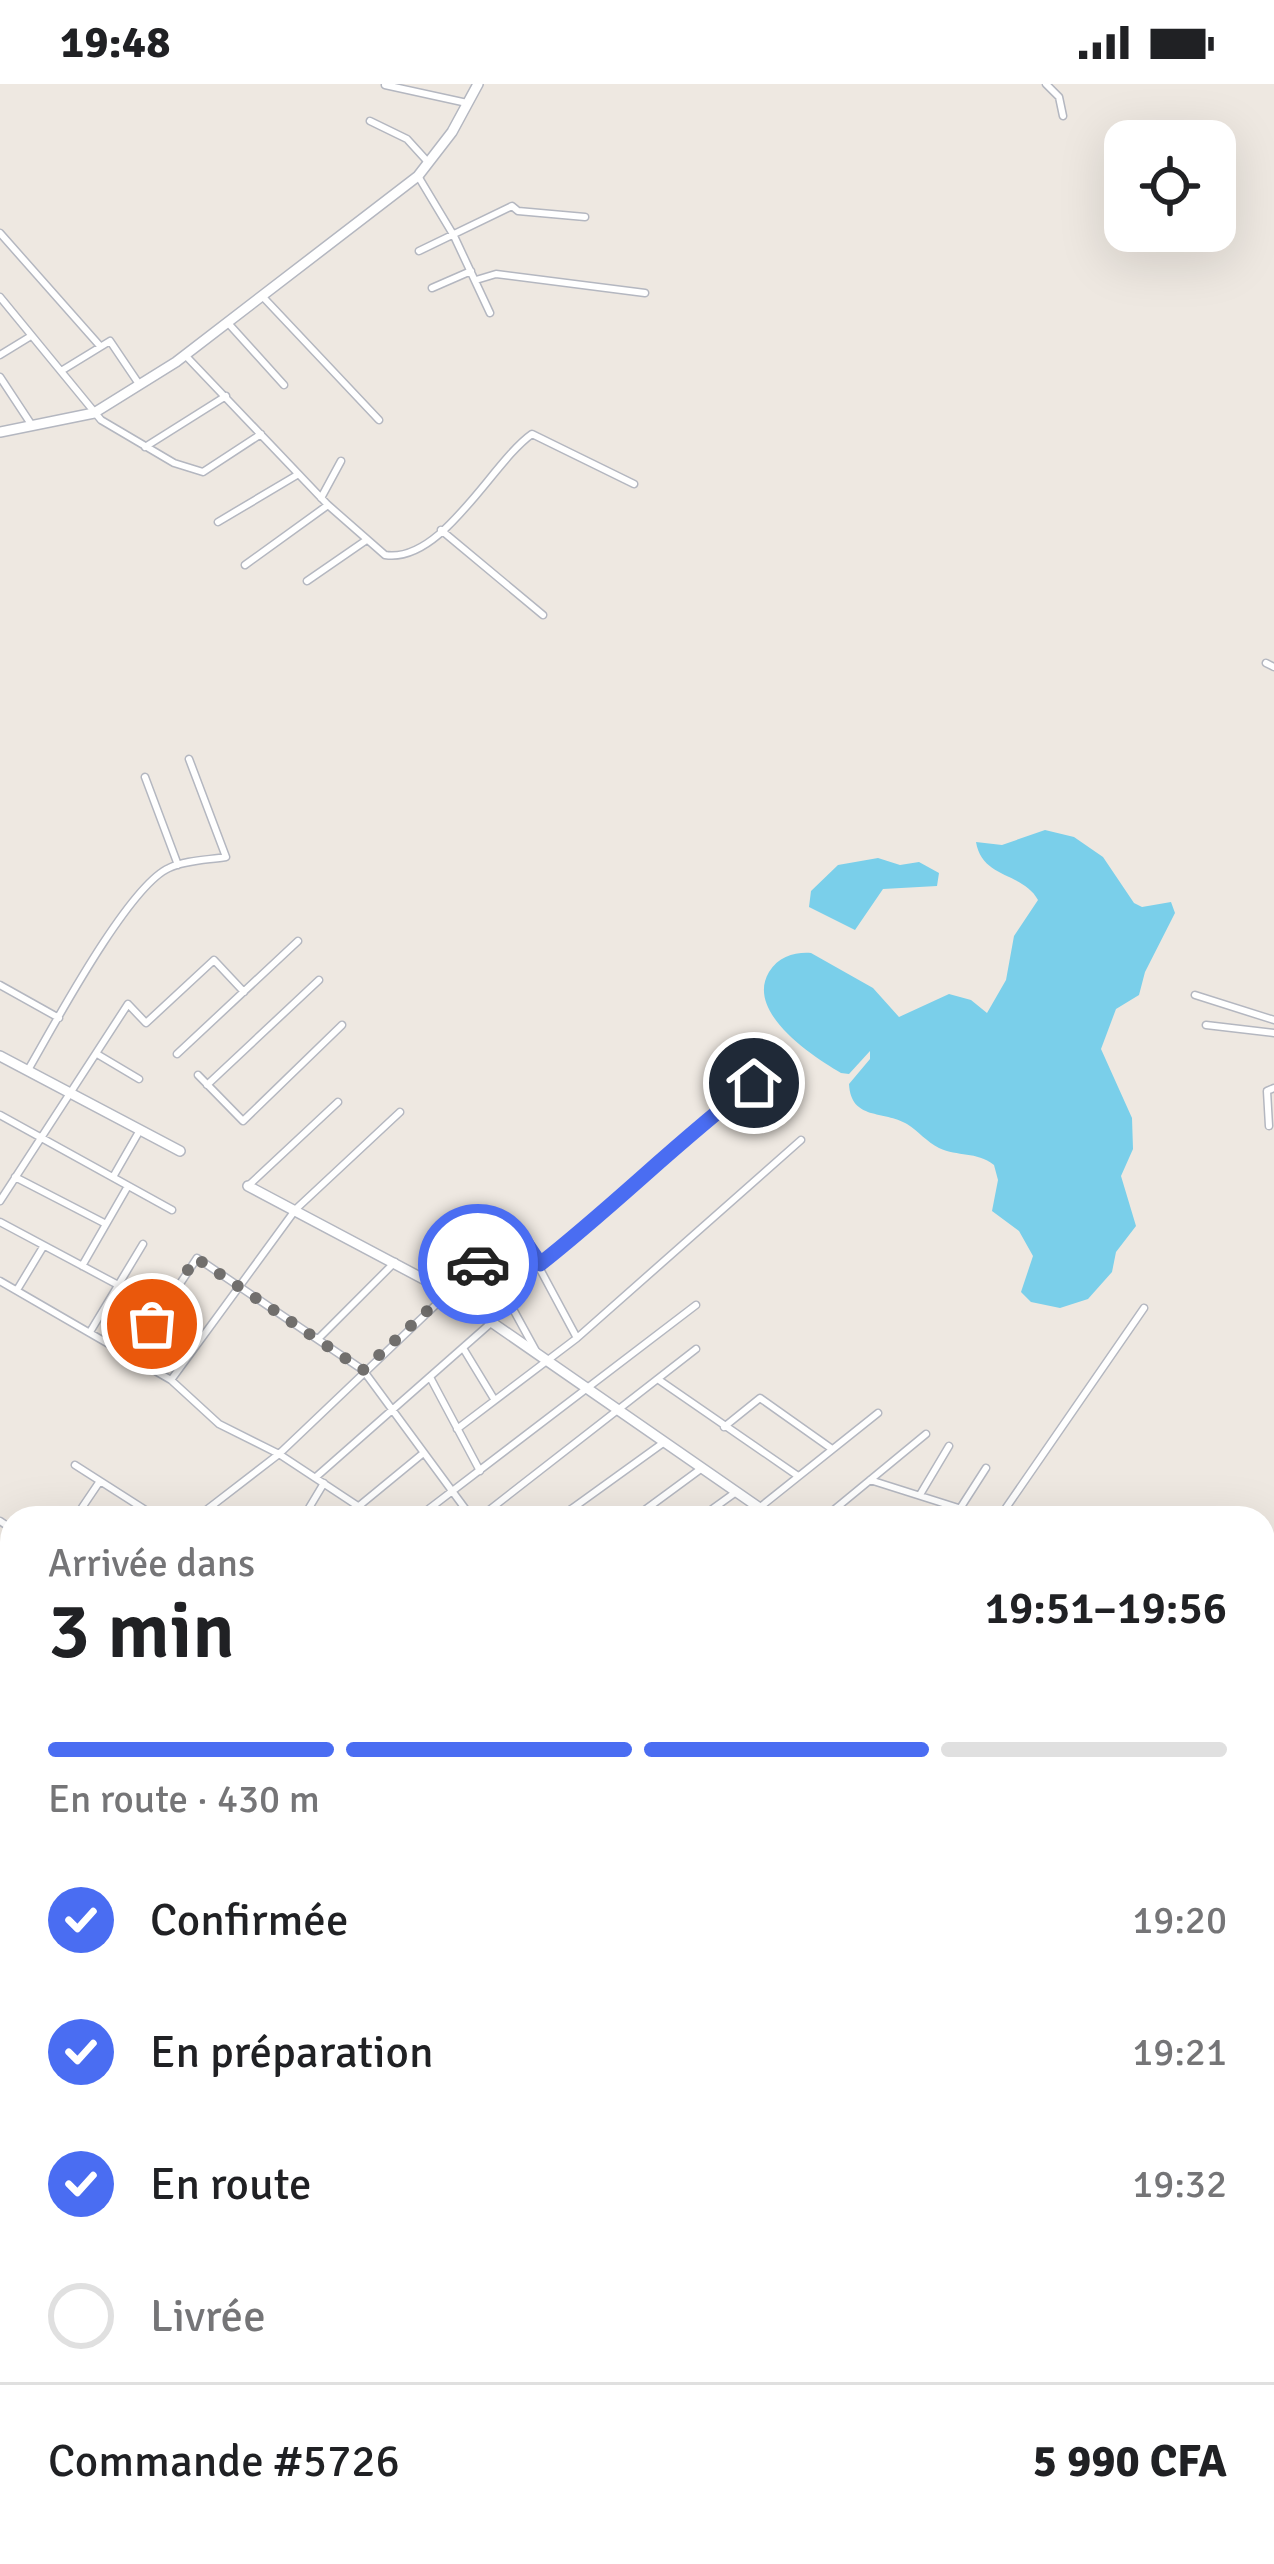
<!DOCTYPE html>
<html lang="fr">
<meta charset="utf-8">
<style>
body{margin:0;font-family:Signika,sans-serif;background:#f2f2f2;color:#202124;height:100vh;display:flex;flex-direction:column;font-size:45px;white-space:nowrap}
*{box-sizing:border-box;margin:0}
p{font-size:39px;color:#757577}
.icon{flex:none;width:66px;height:66px;fill:none;stroke:currentColor;stroke-width:2;stroke-linecap:round;stroke-linejoin:round}
.map{position:relative;flex:1;overflow:hidden}
.drawer{position:absolute;left:0px;top:1422px;width:1275px;height:1059px;display:flex;flex-direction:column;background:#fff;border-radius:36px 36px 0 0;box-shadow:0 12px 48px #0002}
.drawer>*{flex:none}
.fabs{position:absolute;left:1104px;top:36px;display:grid;gap:24px}
.fabs a{display:grid;place-items:center;width:132px;height:132px;border-radius:24px;background:#fff;box-shadow:0 12px 48px #0002;font-size:60px}
.pin{position:absolute;display:grid;place-items:center;width:102px;height:102px;color:#fff;margin:-51px;border:6px solid #fff;border-radius:50%;box-shadow:0 3px 12px #0007}
.courier{position:absolute;display:grid;place-items:center;width:120px;height:120px;margin:-60px;border:9px solid #4a6df2;border-radius:50%;background:#fff;color:#222;box-shadow:0 3px 15px #0007}
.overview em{font-style:normal;font-weight:600}
.overview div{display:flex;flex-direction:column-reverse}
.overview{display:flex;align-items:center;justify-content:space-between;height:204px;padding:0 48px}
h1{font-size:78px;font-weight:600;line-height:90px}
.bar{display:grid;grid-template-columns:repeat(4,1fr);gap:18px 12px;align-content:center;height:144px;padding:0 48px}
.bar i{height:15px;border-radius:9px;background:#e0e0e0}
.bar .active{background:#4a6df2}
.bar p{grid-column:span 4}
.line{display:flex;align-items:center;gap:30px;padding:0 48px;border-top:3px solid #e0e0e0}
.line div{flex:1}
ol{padding:0 48px;list-style:none}
li{display:flex;align-items:center;gap:36px;height:132px}
li p{margin-inline-start:auto}
li .icon{padding:12px;border-radius:50%;background:#4a6df2;color:#fff;stroke-width:4}
li:last-child{color:#757577}
li i{width:66px;height:66px;border:6px solid #e0e0e0;border-radius:50%}
.status{display:flex;justify-content:space-between;align-items:center;height:84px;padding:0 60px;background:#fff;direction:ltr}
.status svg{height:33px;fill:currentColor}
.map>svg:first-child{display:block}
</style>
<div class="status"><b>19:48</b><svg viewBox="0 0 49 12"><path d="M0 12V9h3v3zM5 12V6h3v6zM10 12V3h3v9zM15 12V0h3v12zM26 1h20v11H26zM47 4h2v5h-2z"/></svg></div>
<div class="map">
<svg width="1274" height="2480" viewBox="0 0 1274 2480">
<rect width="100%" height="100%" fill="#eee8e1"/>
<path fill="#eee4d2" d="M1263 2116 1274 2126 1270 2201 1263 2197Z"/>
<path fill="#c8d7b9" d="M12 1666V1725L0 1719V1681Z"/>
<path fill="#7acfea" d="M1045 746 1074 753 1103 773 1134 819 1142 823 1171 818 1175 829 1145 888 1139 911 1116 925 1101 965 1132 1034 1133 1065 1121 1092 1136 1142 1116 1168 1112 1188 1088 1215 1060 1224 1031 1218 1021 1208 1033 1172 1019 1147 992 1127 998 1096 994 1081C976 1067 958 1073 939 1064 927 1058 918 1047 907 1040 884 1026 851 1037 849 1000L870 975V967L849 990 841 989C812 972 745 928 769 888 779 872 795 868 811 869L873 904 899 933 949 910 971 916 987 929 1006 896 1014 852 1038 816C1023 788 982 795 976 758L1002 761Z
M878 774 900 781 919 778 939 789 937 802 883 805 855 846 809 823 811 807 838 781Z
M12 2299V2469H272L281 2474 278 2480H0V2325Z"/>
<g fill="none" stroke-linecap="round" stroke-linejoin="round">
<g stroke="#b4b7c0" stroke-width="9">
<path id="minor" d="M1046 0 1059 13 1063 32
M385 1 467 19
M370 37 407 55 427 77
M418 92 454 152 490 229
M0 149 100 262
M419 167 512 122 518 127 585 133
M476 196 496 190 645 209
M432 204 471 187
M0 213 101 336 174 379 203 388 261 350
M263 213 379 336
M228 239 284 301
M0 271 31 252
M185 271 328 421 385 471C442 480 492 378 532 350L634 400
M61 287 110 257 139 300
M0 293 31 340
M145 363 226 312
M321 414 341 377
M218 438 297 391
M441 446 543 531
M245 481 328 421
M307 497 365 457
M1266 579 1274 583
M145 693 178 781
M0 901 59 934
M1195 911 1274 936
M1206 941 1274 949
M97 970 139 995
M177 970 298 857
M28 986C53 943 128 802 169 784 186 776 208 776 226 773L189 675
M198 991 243 1037 342 941
M207 1001 319 896
M0 1031 172 1126
M1269 1042 1267 1007 1274 1004
M15 1093 106 1140
M113 1093 140 1046
M248 1102 338 1018
M0 1117 128 920 146 939 214 876 244 908
M0 1138 120 1202
M485 1174 536 1267
M540 1180C614 1122 679 1056 754 999
M82 1182 128 1102
M0 1197 171 1296 219 1340 279 1370 376 1434
M17 1206 43 1163
M90 1248 143 1160
M318 1255 395 1178
M463 1264 494 1315
M131 1274 197 1174 363 1286 472 1434
M431 1295 480 1387
M171 1296 296 1125 400 1028
M659 1296 798 1392
M724 1343 760 1314 832 1365
M457 1345 577 1254 801 1056
M75 1381 158 1434
M316 1393 492 1238
M870 1396 990 1434
M921 1409 949 1362
M359 1422 421 1371
M961 1423 986 1384
M759 1424 878 1329
M571 1425 586 1434
M75 1434 100 1397
M196 1434 279 1370 485 1174 517 1157 526 1159 577 1254
M303 1434 324 1399
M417 1434 696 1221
M479 1434 696 1265
M559 1434 663 1359
M634 1434 702 1384
M700 1434 736 1408
M824 1434 926 1350
M999 1434 1144 1224
M0 1437 12 1445
M1263 1485 1274 1474
M0 1497 12 1505
M1263 1518 1274 1521
M1263 1538 1274 1527
M0 1569 12 1582
M1263 1595 1274 1584
M1263 1666 1274 1674
M0 1673 12 1662
M1263 1713 1274 1722
M1263 1762 1274 1750
M0 1790 12 1796
M1263 1817 1274 1823
M0 1841 12 1823
M1263 1869 1274 1875
M1 1890 12 1911
M1263 1926 1274 1933
M0 1940 12 1933
M0 1976 12 1966
M1263 1982 1274 1989
M0 2044 12 2050
M0 2110 12 2114
M0 2155 12 2161
M0 2212 9 2219 12 2214
M1263 2226 1274 2205
M1263 2311 1268 2314
M1263 2336 1274 2343
M1263 2366 1274 2373
M1263 2433 1274 2415
M389 2469 398 2480
M445 2469 454 2480
M558 2469 567 2480
M669 2469 687 2480
M756 2469 773 2480
M830 2469 847 2480
M980 2469 997 2480
M1188 2469 1205 2480
M293 2480 299 2469
M494 2480 500 2469
M539 2480 546 2469
M600 2480 607 2469
M702 2480 709 2469
M869 2480 876 2469
M1015 2480 1021 2469
M1076 2480 1083 2469
M1233 2480 1240 2469"/>
</g>
<g stroke="#b4b7c0" stroke-width="12">
<path id="tertiary" d="M0 348 94 329 176 278 418 92 452 48 478 0
M0 972 180 1067
M248 1102 448 1208 774 1434
M1263 1621 1274 1624
M1263 2044 1274 2032
M949 2480 956 2469"/>
</g>
<g stroke="#c9c9c9" stroke-width="16">
<path id="trunk" d="M0 1770 12 1776
M0 1781 12 1787
M1263 2355 1274 2362"/>
</g>
<use href="#minor" stroke="#fff" stroke-width="6"/>
<use href="#tertiary" stroke="#fff" stroke-width="9"/>
<use href="#trunk" stroke="#f1b566" stroke-width="14"/>
<g stroke="#a4a7b7" stroke-width="8">
<path id="rail" d="M0 1507 12 1514
M1263 2321 1274 2328"/>
</g>
<use href="#rail" stroke="#fff" stroke-width="3" stroke-dasharray="9" stroke-linecap="butt"/>
</g>
<g fill="none" stroke-linecap="round" stroke-linejoin="round">
<path stroke="#716f6d" stroke-width="12" stroke-dasharray="0 21.6" d="M152 1240 196 1174 363 1286 478 1180"/>
<path stroke="#4a6df2" stroke-width="15" d="M478 1180 518 1157 526 1159 540 1180C614 1122 679 1056 754 999"/>
</g>
</svg>
<div class="fabs">
<a><svg class="icon" aria-label="locate" viewBox="0 0 24 24"><circle cx="12" cy="12" r="6"/><path d="M12 2v4M12 18v4M2 12h4M18 12h4"/></svg></a>
</div>
<div class="pin" style="left:152px;top:1240px;background:#ea580c"><svg class="icon" aria-label="bag" viewBox="0 0 24 24"><path d="M5 8h14l-1 12H6zM9 8a3 3 0 0 1 6 0"/></svg></div>
<div class="pin" style="left:754px;top:999px;background:#1f2937"><svg class="icon" aria-label="home" viewBox="0 0 24 24"><path d="M3 11l9-7 9 7M6 9v11h12V9"/></svg></div>
<div class="courier" style="left:478px;top:1180px"><svg class="icon" aria-label="car" viewBox="0 0 24 24"><path d="M5 17H2v-5l4-1 3-4h7l3 4 3 1v5h-3M9 17h6M6 11h13"/><circle cx="7" cy="17" r="2"/><circle cx="17" cy="17" r="2"/></svg></div>
<section class="drawer">
<div class="overview"><div><h1>3 min</h1><p>Arrivée dans</p></div><em>19:51–19:56</em></div>
<div class="bar"><i class="active"></i><i class="active"></i><i class="active"></i><i></i><p>En route · 430 m</p></div>
<ol>
<li><svg class="icon" aria-label="check" viewBox="0 0 24 24"><path d="M5 12l5 5 9-10"/></svg>Confirmée<p>19:20</p></li>
<li><svg class="icon" aria-label="check" viewBox="0 0 24 24"><path d="M5 12l5 5 9-10"/></svg>En préparation<p>19:21</p></li>
<li><svg class="icon" aria-label="check" viewBox="0 0 24 24"><path d="M5 12l5 5 9-10"/></svg>En route<p>19:32</p></li>
<li><i></i>Livrée</li>
</ol>
<div class="line" style="height:156px"><div>Commande #5726</div><b>5 990 CFA</b></div>
</section>
</div>
